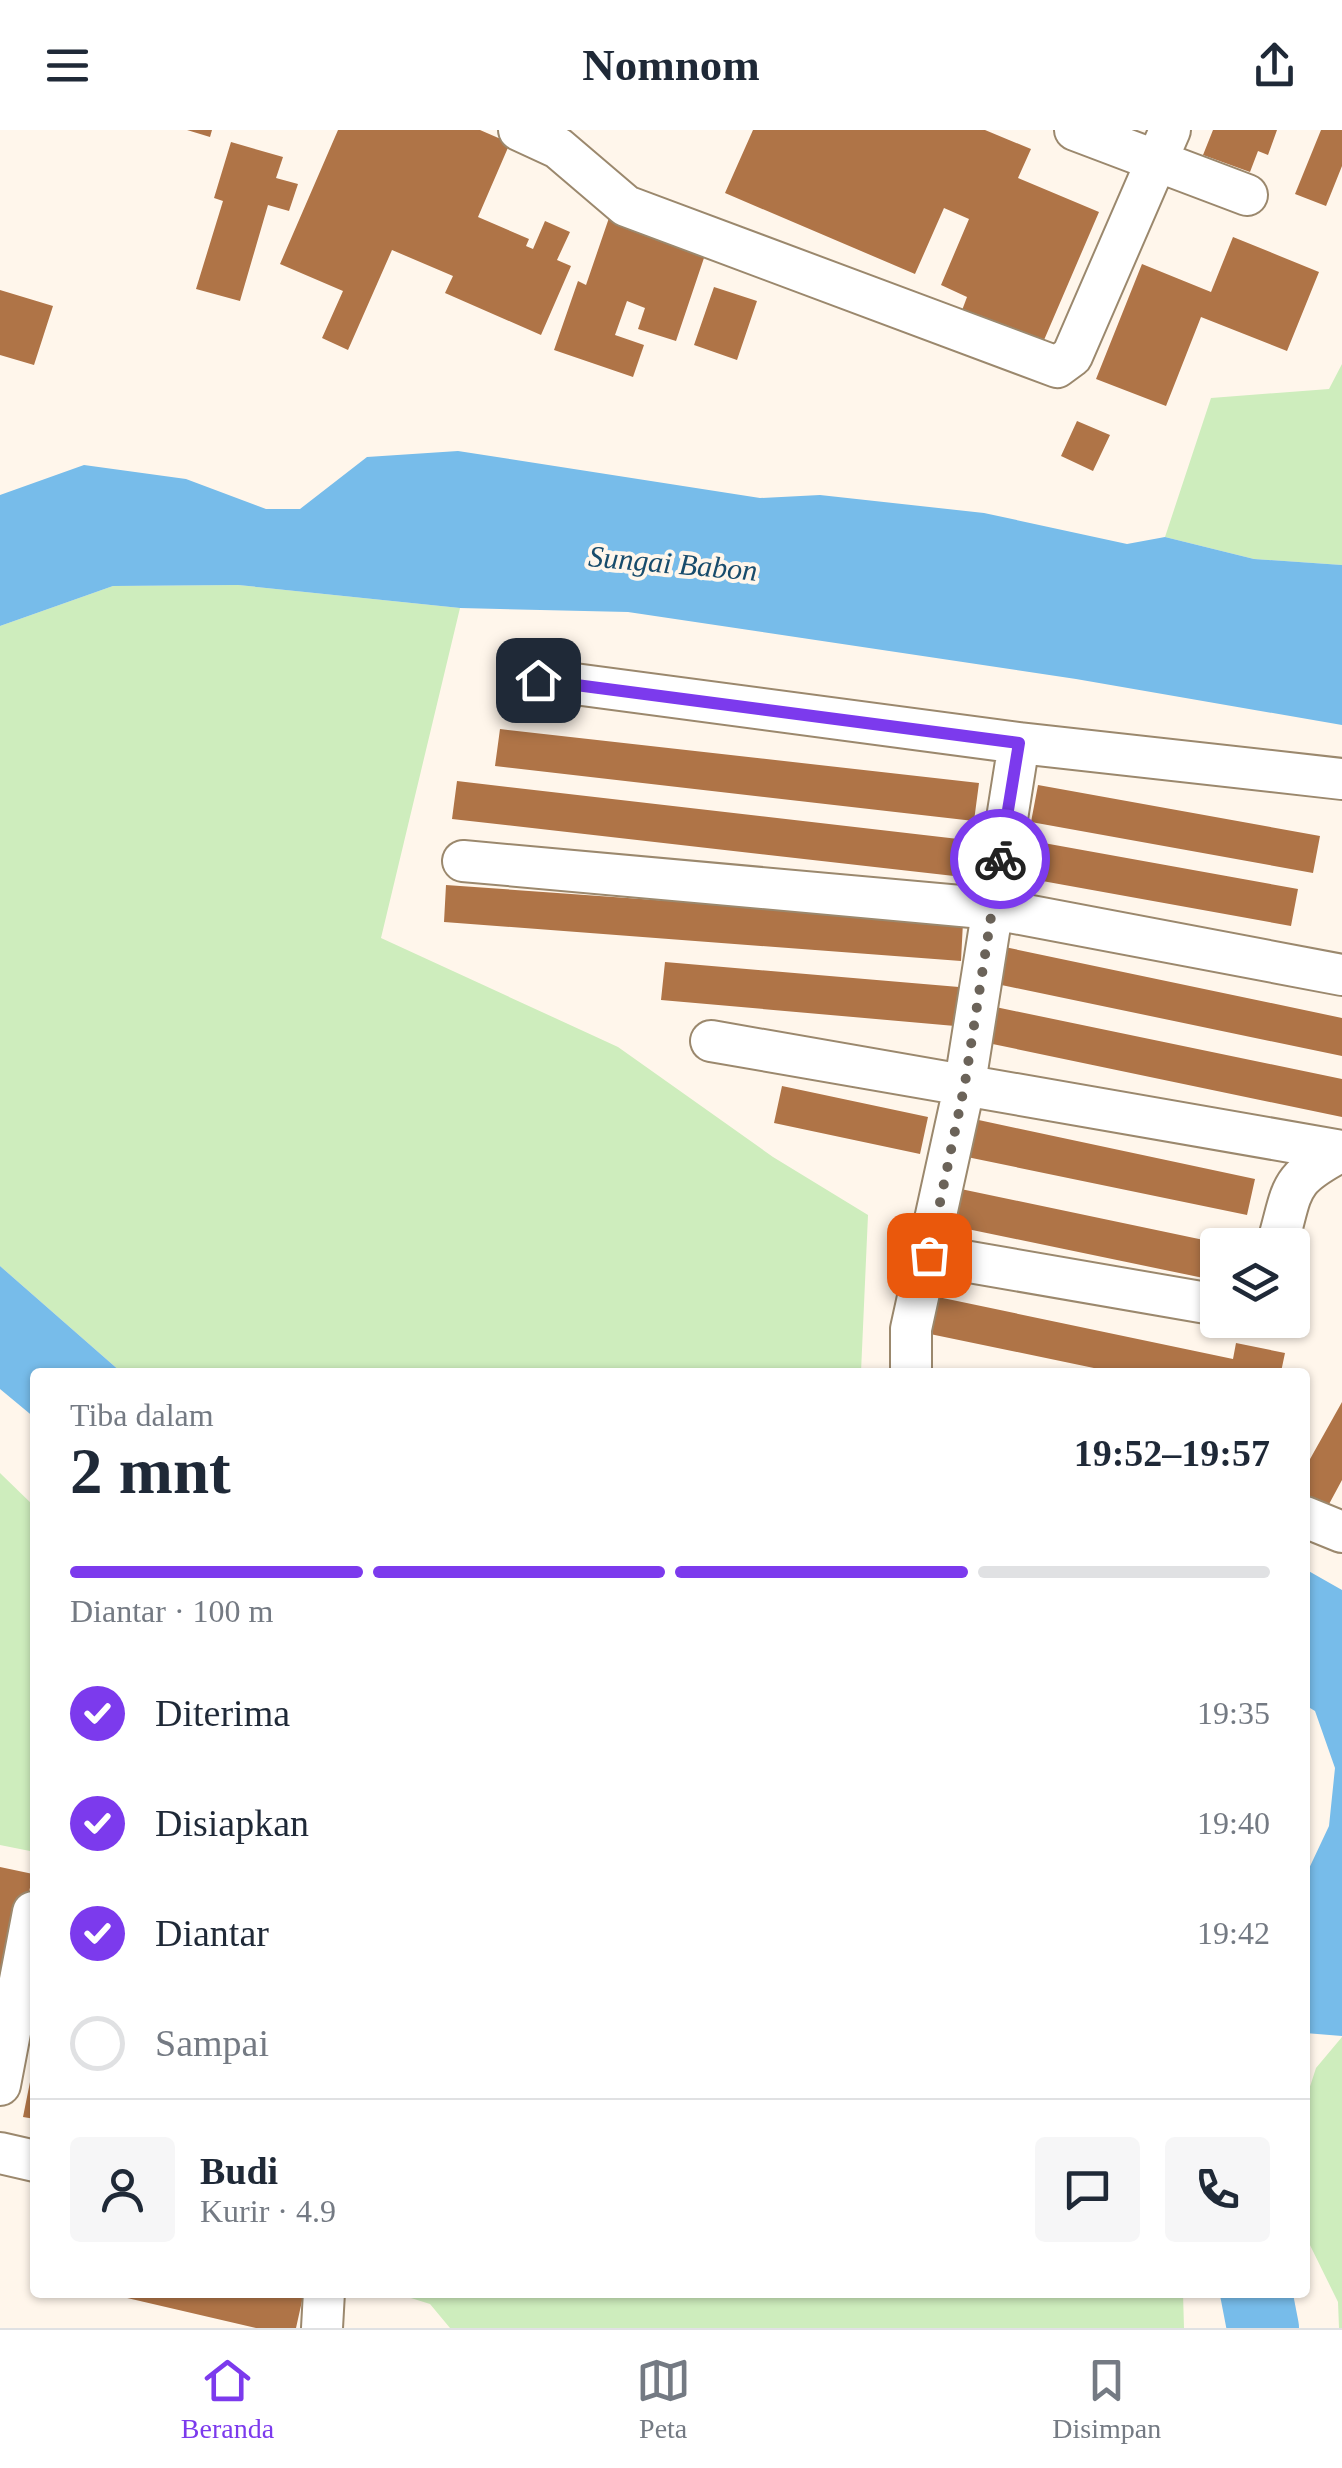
<!DOCTYPE html>
<html lang="id">
<meta charset="utf-8">
<style>
body{margin:0;font-family:"Times New Roman",serif;background:#f6f6f7;color:#1f2937;height:100vh;display:flex;flex-direction:column;font-size:38px;white-space:nowrap}
*{box-sizing:border-box;margin:0}
p{font-size:32px;color:#747a83}
.icon{flex:none;width:55px;height:55px;fill:none;stroke:currentColor;stroke-width:2;stroke-linecap:round;stroke-linejoin:round}
.map{position:relative;flex:1;overflow:hidden}
.drawer{position:absolute;left:30px;top:1238px;width:1280px;height:930px;display:flex;flex-direction:column;background:#fff;border-radius:10px;box-shadow:0 2px 8px #0004}
.drawer>*{flex:none}
.fabs{position:absolute;left:1200px;top:1098px;display:grid;gap:20px}
.fabs a{display:grid;place-items:center;width:110px;height:110px;border-radius:10px;background:#fff;box-shadow:0 2px 8px #0004;font-size:50px}
.pin{position:absolute;display:grid;place-items:center;width:85px;height:85px;color:#fff;margin:-42px;border-radius:20px;box-shadow:0 5px 15px #0006}
.courier{position:absolute;display:grid;place-items:center;width:100px;height:100px;margin:-50px;border:8px solid #7c3aed;border-radius:50%;background:#fff;color:#222;box-shadow:0 2px 12px #0007}
.summary em{font-style:normal;font-weight:700}
.summary div{display:flex;flex-direction:column-reverse}
.summary{display:flex;align-items:center;justify-content:space-between;height:170px;padding:0 40px}
h1{font-size:65px;font-weight:700;line-height:75px}
.bar{display:grid;grid-template-columns:repeat(4,1fr);gap:15px 10px;align-content:center;height:120px;padding:0 40px}
.bar i{height:12px;border-radius:8px;background:#e0e1e3}
.bar .on{background:#7c3aed}
.bar p{grid-column:span 4}
.line{display:flex;align-items:center;gap:25px;padding:0 40px;border-top:2px solid #e0e1e3}
.line div{flex:1}
.round{display:grid;place-items:center;flex:none;width:105px;height:105px;border-radius:10px;background:#f6f6f7}
ol{padding:0 40px;list-style:none}
li{display:flex;align-items:center;gap:30px;height:110px}
li p{margin-inline-start:auto}
li .icon{padding:10px;border-radius:50%;background:#7c3aed;color:#fff;stroke-width:4}
li:last-child{color:#747a83}
li i{width:55px;height:55px;border:5px solid #e0e1e3;border-radius:50%}
header{display:flex;justify-content:space-between;align-items:center;height:130px;padding:0 40px;background:#fff;font-size:45px;font-weight:700}
.tab-bar{display:flex;justify-content:space-around;align-items:center;height:140px;border-top:2px solid #e0e1e3;background:#fff;font-size:28px;color:#747a83}
.tab-bar a{display:grid;justify-items:center;gap:5px}
.tab-bar .on{color:#7c3aed}
.map>svg:first-child{display:block}
</style>
<header><svg class="icon" aria-label="menu" viewBox="0 0 24 24"><path d="M4 6h16M4 12h16M4 18h16"/></svg>Nomnom<svg class="icon" aria-label="share" viewBox="0 0 24 24"><path d="M12 15V3M7 8l5-5 5 5M5 13v7h14v-7"/></svg></header>
<div class="map">
<svg width="1342" height="2198" viewBox="0 0 1342 2198">
<rect width="100%" height="100%" fill="#fff6eb"/>
<path fill="#ceedbd" d="M1342 234V435L1254 429 1165 407 1211 268 1329 259Z
M238 455 460 478 381 808 618 917 773 1027 868 1085 861 1242H121L0 1136V496L113 456Z
M0 1343 35 1377V1722L0 1715Z
M1342 1907V2198H1339L1338 2172 1305 2105V1972L1316 1938Z
M1183 2163 1184 2198H450L430 2174 395 2163Z"/>
<path fill="#77bcea" d="M458 321 760 368 820 365 984 383 1127 414 1165 407 1254 429 1342 435V595L1076 549 628 482 460 478 238 455 113 456 0 496V365L84 335 186 349 266 379H300L367 327Z
M0 1136 121 1242H35V1288L0 1259Z
M1305 1439 1342 1460V1906L1305 1903V1747L1329 1696 1335 1638 1315 1581 1305 1575Z"/>
<g fill="none" stroke-linecap="round" stroke-linejoin="round">
<path stroke="#77bcea" stroke-width="72" d="M1256 2162 1263 2198"/>
</g>
<path fill="#af7447" d="M187 0H212L210 7Z
M338 0H480L510 13 478 87 529 109 526 116 533 119 545 91 570 102 557 130 571 136 541 205 445 163 453 146 392 120 348 220 322 208 343 161 280 134Z
M753 0H985L1031 19 1018 48 1099 82 1041 217 961 183 967 167 941 155 969 89 944 78 915 144 725 63Z
M1213 0H1277L1268 25 1258 21 1250 42 1203 25Z
M1321 0H1342V36L1326 76 1295 64Z
M231 12 283 27 276 48 298 54 289 81 268 75 240 171 196 159 223 71 214 68Z
M610 85 707 119 676 211 638 199 645 178 627 171 615 205 644 215 633 247 554 220 578 151 586 155Z
M1233 107 1319 142 1287 221 1201 187 1166 276 1096 249 1142 134 1211 162Z
M714 157 757 171 737 230 694 215Z
M0 160 53 176 34 235 0 225Z
M1077 291 1110 305 1093 341 1061 326Z
M500 599 979 653 974 691 495 636Z
M457 651 967 710 963 747 452 689Z
M1038 655 1320 706 1313 743 1031 692Z
M1016 708 1298 759 1291 796 1009 745Z
M446 755 963 792 961 831 444 792Z
M995 815 1342 888V926L987 852Z
M665 832 959 857 955 896 661 870Z
M986 875 1342 949V987L978 911Z
M782 956 928 987 920 1024 774 993Z
M974 989 1255 1049 1247 1085 967 1027Z
M956 1058 1218 1113V1151L948 1095Z
M938 1167 1233 1229 1236 1213 1285 1223 1281 1242H1113L930 1204Z
M1342 1272V1350L1328 1376 1305 1363V1338Z
M0 1737 33 1744 7 1862 0 1860Z
M32 1942H35V1989L23 1987Z
M304 2162 296 2198H256L110 2164Z"/>
<g fill="none" stroke-linecap="round" stroke-linejoin="round">
<g stroke="#9b886d" stroke-width="44">
<path id="minor" d="M519 0 558 18 626 76 1057 237 1072 226 1170 0
M1075 0 1247 65
M537 549 1019 613 1342 649
M463 731 994 779 1342 845
M711 911 1342 1021
M1277 1115C1294 1058 1285 1051 1342 1021
M929 1125 1218 1175
M911 1242V1199L965 953 1019 613
M1305 1387 1342 1402
M0 1955 33 1782
M0 2023 35 2031
M322 2198 324 2162"/>
</g>
<use href="#minor" stroke="#fff" stroke-width="40"/>
</g>
<g fill="none" stroke-linecap="round" stroke-linejoin="round">
<path stroke="#6b6359" stroke-width="10" stroke-dasharray="0 18" d="M929 1125 965 953 1000 729"/>
<path stroke="#7c3aed" stroke-width="12" d="M538 550 1019 613 1000 729"/>
</g>
<g text-anchor="middle" dominant-baseline="central" stroke-width="8" stroke-linejoin="round" paint-order="stroke">
<g font-size="30" font-style="italic" fill="#184c6c" stroke="#fff6eb">
<text transform="translate(673 433) rotate(5)">Sungai Babon</text>
</g>
</g>
</svg>
<div class="fabs">
<a><svg class="icon" aria-label="layers" viewBox="0 0 24 24"><path d="M12 4l9 5-9 5-9-5zM3 14l9 5 9-5"/></svg></a>
</div>
<div class="pin" style="left:929px;top:1125px;background:#ea580c"><svg class="icon" aria-label="bag" viewBox="0 0 24 24"><path d="M5 8h14l-1 12H6zM9 8a3 3 0 0 1 6 0"/></svg></div>
<div class="pin" style="left:538px;top:550px;background:#1f2937"><svg class="icon" aria-label="home" viewBox="0 0 24 24"><path d="M3 11l9-7 9 7M6 9v11h12V9"/></svg></div>
<div class="courier" style="left:1000px;top:729px"><svg class="icon" aria-label="bike" viewBox="0 0 24 24"><circle cx="6" cy="16" r="4"/><circle cx="18" cy="16" r="4"/><path d="M6 16l4-8h5l3 8M10 8l3 8H6M13 5h3"/></svg></div>
<section class="drawer">
<div class="summary"><div><h1>2 mnt</h1><p>Tiba dalam</p></div><em>19:52–19:57</em></div>
<div class="bar"><i class="on"></i><i class="on"></i><i class="on"></i><i></i><p>Diantar · 100 m</p></div>
<ol>
<li><svg class="icon" aria-label="check" viewBox="0 0 24 24"><path d="M5 12l5 5 9-10"/></svg>Diterima<p>19:35</p></li>
<li><svg class="icon" aria-label="check" viewBox="0 0 24 24"><path d="M5 12l5 5 9-10"/></svg>Disiapkan<p>19:40</p></li>
<li><svg class="icon" aria-label="check" viewBox="0 0 24 24"><path d="M5 12l5 5 9-10"/></svg>Diantar<p>19:42</p></li>
<li><i></i>Sampai</li>
</ol>
<div class="line" style="height:180px"><a class="round"><svg class="icon" aria-label="person" viewBox="0 0 24 24"><circle cx="12" cy="8" r="4"/><path d="M4 21q1-7 8-7t8 7"/></svg></a><div><b>Budi</b><p>Kurir · 4.9</p></div><a class="round"><svg class="icon" aria-label="chat" viewBox="0 0 24 24"><path d="M4 5h16v11H9l-5 4z"/></svg></a><a class="round"><svg class="icon" aria-label="phone" viewBox="0 0 24 24"><path d="M5 4h4l2 5-3 2q2 4 5 5l2-3 5 2v4C11 20 4 13 5 4z"/></svg></a></div>
</section>
</div>
<nav class="tab-bar">
<a class="on"><svg class="icon" aria-label="home" viewBox="0 0 24 24"><path d="M3 11l9-7 9 7M6 9v11h12V9"/></svg>Beranda</a>
<a><svg class="icon" aria-label="map" viewBox="0 0 24 24"><path d="M3 6l6-2 6 2 6-2v14l-6 2-6-2-6 2zM9 4v14M15 6v14"/></svg>Peta</a>
<a><svg class="icon" aria-label="saved" viewBox="0 0 24 24"><path d="M7 4h10v16l-5-4-5 4z"/></svg>Disimpan</a>
</nav>
